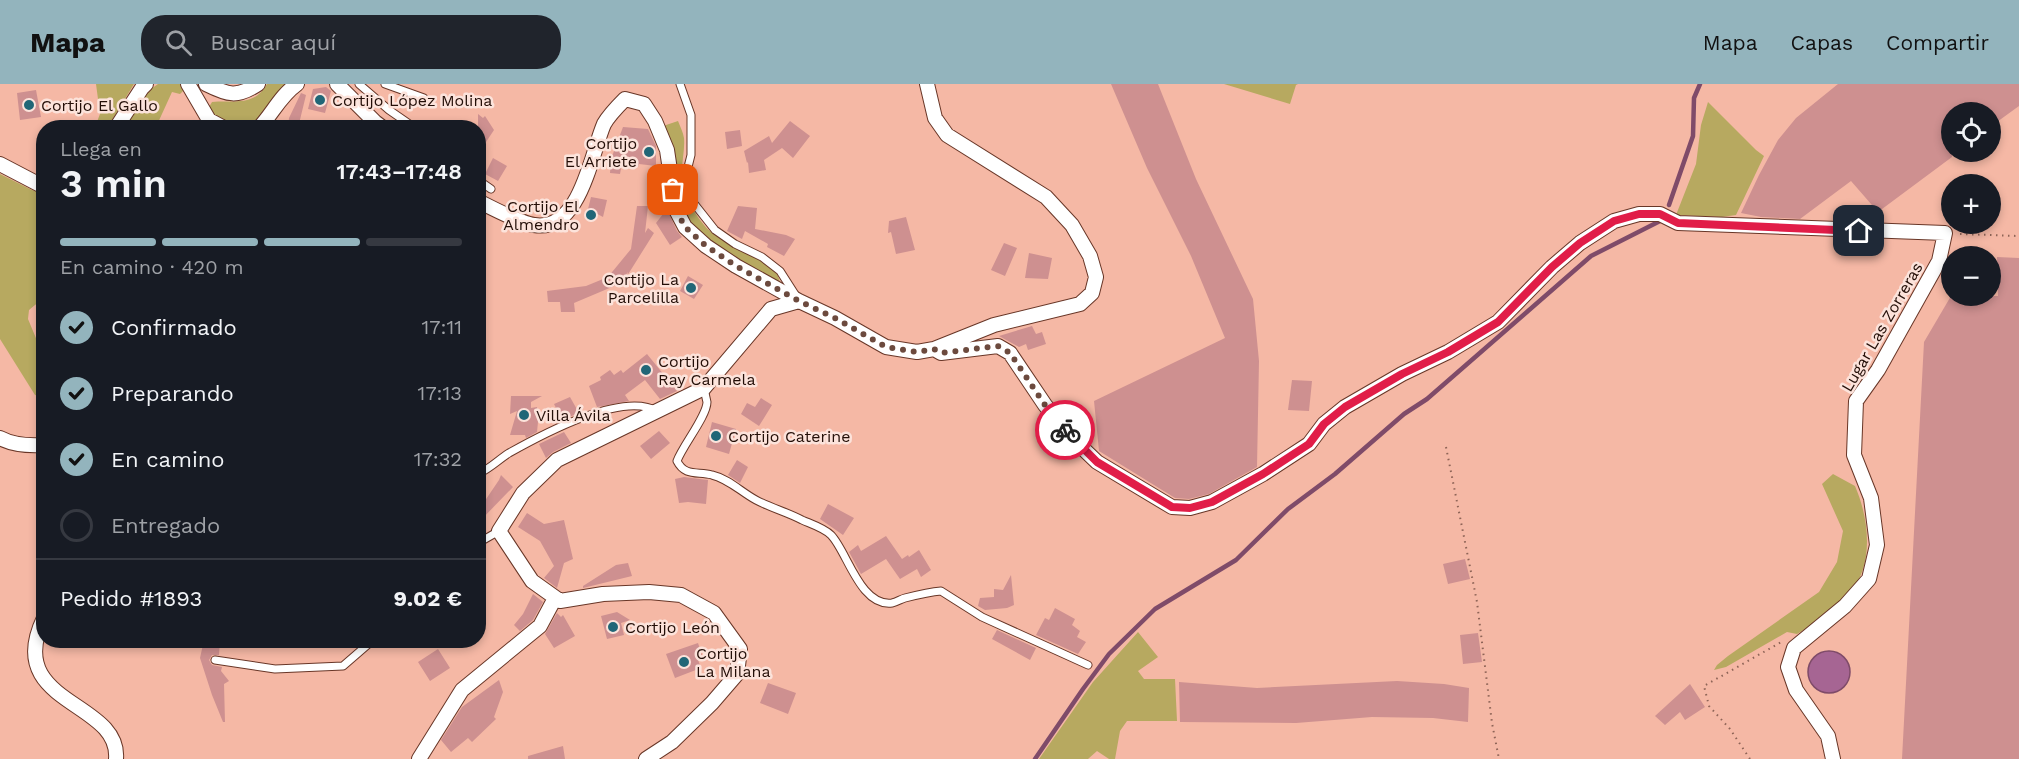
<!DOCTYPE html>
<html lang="es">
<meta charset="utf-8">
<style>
body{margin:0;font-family:"Work Sans",sans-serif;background:#20242c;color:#f1f3f6;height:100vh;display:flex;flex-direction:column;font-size:22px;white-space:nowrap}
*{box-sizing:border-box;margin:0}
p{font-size:20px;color:#9ea1a6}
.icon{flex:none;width:33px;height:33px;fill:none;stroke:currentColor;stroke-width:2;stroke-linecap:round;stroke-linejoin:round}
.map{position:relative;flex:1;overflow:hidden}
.side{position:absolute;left:36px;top:36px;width:450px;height:528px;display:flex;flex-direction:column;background:#171b24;border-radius:24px;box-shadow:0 3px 9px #0003}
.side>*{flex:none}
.tools{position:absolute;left:1941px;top:18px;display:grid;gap:12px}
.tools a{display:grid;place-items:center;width:60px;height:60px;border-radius:50%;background:#171b24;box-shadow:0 3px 9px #0003;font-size:30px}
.pin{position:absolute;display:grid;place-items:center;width:51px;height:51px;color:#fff;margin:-26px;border-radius:12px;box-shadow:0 3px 9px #0006}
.courier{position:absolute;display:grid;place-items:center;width:60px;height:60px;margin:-30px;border:4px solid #e11d48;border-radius:50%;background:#fff;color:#222;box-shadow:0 2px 8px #0007}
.headline em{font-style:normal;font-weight:600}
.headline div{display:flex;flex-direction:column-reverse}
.headline{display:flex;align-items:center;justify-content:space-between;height:102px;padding:0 24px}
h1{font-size:39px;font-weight:600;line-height:45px}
.bar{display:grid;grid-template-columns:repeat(4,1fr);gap:9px 6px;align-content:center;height:72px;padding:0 24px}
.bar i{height:8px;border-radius:4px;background:#363941}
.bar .selected{background:#93b4bd}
.bar p{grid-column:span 4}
.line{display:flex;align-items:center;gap:15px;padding:0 24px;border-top:2px solid #363941}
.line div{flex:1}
ol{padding:0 24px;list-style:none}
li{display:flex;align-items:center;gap:18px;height:66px}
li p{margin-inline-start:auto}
li .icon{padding:6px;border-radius:50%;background:#93b4bd;color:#111;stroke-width:4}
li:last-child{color:#9ea1a6}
li i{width:33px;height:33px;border:3px solid #363941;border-radius:50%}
header{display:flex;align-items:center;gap:36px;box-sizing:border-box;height:84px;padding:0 30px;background:#93b4bd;color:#111}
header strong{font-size:28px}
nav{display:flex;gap:33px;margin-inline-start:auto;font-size:21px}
.search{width:420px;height:54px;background:#20242c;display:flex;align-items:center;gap:15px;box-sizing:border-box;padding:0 21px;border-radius:24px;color:#9ea1a6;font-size:22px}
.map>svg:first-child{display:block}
</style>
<header>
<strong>Mapa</strong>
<div class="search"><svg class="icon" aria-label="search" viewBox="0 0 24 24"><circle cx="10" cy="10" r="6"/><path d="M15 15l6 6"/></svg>Buscar aquí</div>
<nav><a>Mapa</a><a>Capas</a><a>Compartir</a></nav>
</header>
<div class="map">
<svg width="2019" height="675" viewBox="0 0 2019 675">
<rect width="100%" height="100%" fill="#f5b8a5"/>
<path fill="#b7a960" d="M96 0H134L108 43H95L100 30Z
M158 0H184L187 3 180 10 172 8 156 43 124 44 144 10Z
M267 0H287C270 22 258 53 226 39 218 35 211 32 209 23L212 18C235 16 254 23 267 0Z
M1224 0H1298L1296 1 1290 20Z
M1708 18 1756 66 1764 72 1736 131 1722 133 1676 131 1696 80 1701 41Z
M678 37C680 42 683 48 684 54 685 65 682 76 682 87 682 108 691 125 704 141 721 163 774 170 780 198L777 200C750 185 700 159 686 132 672 105 669 71 663 42Z
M0 90 32 106 43 109V216H41L29 226 28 235 43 271V313L35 311 0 255Z
M1833 390 1855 402C1869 434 1875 482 1849 509 1834 525 1816 539 1797 550L1787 548 1726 583 1714 586 1717 581 1728 572 1819 508 1837 478 1843 447 1822 400Z
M1138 548 1158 573 1138 587 1144 595H1175L1177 637H1127L1120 647 1115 675H1109L1097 667 1088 675H1039L1093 598Z"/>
<path fill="#a66593" stroke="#7f4b69" stroke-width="1.5" d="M1808 588a21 21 0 1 1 42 0a21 21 0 1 1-42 0Z"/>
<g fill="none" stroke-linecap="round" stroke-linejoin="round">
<path stroke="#7f4b69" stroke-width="4.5" d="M1669 121 1693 52 1694 14 1700 0
M1035 675 1083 605 1109 570 1155 525 1236 476 1288 425 1335 390 1404 330 1427 315 1591 172 1662 136"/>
</g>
<path fill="#ce9090" d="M1111 0H1158L1196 95 1253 215 1259 277 1257 383 1209 410 1189 415 1175 414 1099 367 1094 317 1225 254 1191 172 1147 84Z
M1838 0H2019V22L1990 43V28H1952V73L1878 128 1851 97 1800 135 1761 133 1741 129 1759 91 1778 56 1796 34Z
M326 3 331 7 325 29 308 25 313 5Z
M36 6 41 33 20 36 17 9Z
M301 9 306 11 298 44H288L289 34Z
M478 30 483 34 485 32 494 46 478 70Z
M790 37 810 52 793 74 782 64 764 76 766 86 749 89 748 78 747 79 744 67 769 52 772 59Z
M623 43 648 45 656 62V82L639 80 638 83 622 79 620 90 610 89 611 75Z
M740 46 742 62 727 65 725 48Z
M493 74 507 82 498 97 485 90Z
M591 113 607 116 603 133 588 125Z
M637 122H648L645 149 648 144 654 149 627 192 628 188 619 200 574 219 575 228H561L560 218H548L547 207 586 202 608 193 631 165Z
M738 122 757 124 755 145 786 151 795 155 784 172 767 163 768 160 745 147 742 155 727 147Z
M667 125 677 147 682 153 670 161 656 139Z
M906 133 915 166 896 170 891 148 888 149 889 137Z
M1004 159 1017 164 1005 192 991 186Z
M1029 169 1052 174 1048 195 1025 194Z
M1997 173 2019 174V675H1902L1924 258 1951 212H1998Z
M688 192 703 201 694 215 680 207Z
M1032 242 1036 250 1042 248 1046 260 1028 266 1026 260 1019 263 999 252Z
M647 270 677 307 660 315 645 296 625 311 629 317 597 323 589 302 601 296 600 293 610 286 614 291 621 286 623 289Z
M1292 296 1312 297 1309 327 1288 326Z
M511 312H542L531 318V324L537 323 538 338 537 348 526 354 525 351H510L517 327 510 330Z
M570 313 579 329 562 336 554 320Z
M761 314 772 321 759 342 741 330 747 319 755 323Z
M712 338 736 345 729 370 706 363Z
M659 347 670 359 651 375 640 362Z
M564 348 571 359 553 368 546 374 539 360Z
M737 376 748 383 740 399 728 391Z
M501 391 513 403 478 439V427L499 396Z
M684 393 708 396 706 420 688 418 679 419 675 395Z
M828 420 854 434 843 451 820 435Z
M527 429 544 440 564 436 573 475 564 479 557 504 544 494 554 482 540 457 518 443Z
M886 452 902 475 908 471 909 473 919 466 931 486 921 493 917 485 900 495 886 475 861 490 849 468 858 461 861 467Z
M1465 475 1470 495 1448 500 1443 480Z
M628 479 632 492 583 504V502L616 481Z
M1011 491 1014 521 1007 524 985 526 978 522 980 514 994 513V505L1003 506Z
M533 510 543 518 533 536 520 547 514 541 523 530Z
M1055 524 1075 535 1072 541 1080 547 1077 553 1086 558 1078 570 1036 551 1045 534 1049 536Z
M617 528 630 536 621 539 624 551 607 555 601 532Z
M557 529 561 533 563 531 575 552 554 564 545 550Z
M997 546 1036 564 1030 576 992 555Z
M1478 549 1482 578 1463 580 1460 551Z
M204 556H220L219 571H212L209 576 212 581 222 583 221 587 229 597 224 600 225 638H223L212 611 200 574Z
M698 559 702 571 697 573 701 584 675 594 666 570Z
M438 565 450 584 430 597 418 578Z
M499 596 503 608 494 633 496 635 472 658 468 654 451 668 441 656 462 623Z
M1397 597 1444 600 1469 604 1468 638 1433 634 1372 633 1296 639 1180 638 1179 598 1257 604Z
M768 599 796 609 788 630 760 619Z
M1690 600 1705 623 1685 636 1680 628 1665 641 1655 632Z
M563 662 565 675H528V672Z"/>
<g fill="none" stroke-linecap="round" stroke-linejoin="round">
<g stroke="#683627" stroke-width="9">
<path id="service" d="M359 0 389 26 415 44
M385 0 424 14
M680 0 691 31V71L687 87 688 104 692 117 715 146 735 160 762 173 780 187 796 212
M478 96 491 105
M704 304C705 309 706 314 707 318 707 332 683 361 677 377 685 393 698 387 712 391 729 395 741 408 756 416 771 424 787 428 802 436 811 440 824 444 831 451 847 467 860 523 892 519 897 518 901 515 905 514 917 511 929 508 941 507L982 533 1088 581
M478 390C491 384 498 376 509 369 541 351 622 307 657 327
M478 459 499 447
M215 576 275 585 343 582 373 556"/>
</g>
<g stroke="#683627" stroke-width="16">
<path id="minor" d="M188 0 209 36 224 44
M206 0C228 11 237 14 258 0
M337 0 375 38 383 44
M116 44 142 4 146 0
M259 44C273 29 280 12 297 0
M0 80 44 103
M478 117C492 124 520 139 534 141 580 149 591 70 604 40 609 31 618 22 625 15L644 20 655 37 667 66 676 126 685 143 706 162 736 182 799 217 835 234 886 263 917 268 934 265 994 241 1080 220 1092 209 1096 193 1090 172 1072 141 1046 113 947 51 935 34 927 0
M934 265 941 269 998 262 1010 269 1045 321 1071 353 1097 378 1172 423 1190 424 1212 418 1263 390 1309 360 1324 340 1345 323 1402 290 1448 268 1498 238 1552 183 1580 159 1614 137 1639 130H1660L1678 139 1945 149 1939 177 1878 286 1856 317 1854 371 1871 414 1877 461 1869 495 1845 522 1794 564 1788 583 1796 606 1828 652 1833 675
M0 354C13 361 28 362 44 361
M44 534C2 621 121 616 116 675
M419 675 462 606 540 542 555 514
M646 675 672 658 712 619 737 590 740 565 714 529 681 511 649 508 603 510 560 517 532 497 499 447 523 409 557 376 704 304 771 225 799 217"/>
</g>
<path stroke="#8e6457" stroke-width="2" stroke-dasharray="1.5 4.5" stroke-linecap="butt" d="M1960 150 2019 152
M1446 363 1477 518 1492 639 1499 675
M1750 675 1730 645 1709 622 1704 602 1783 557"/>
<use href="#service" stroke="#fff" stroke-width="7"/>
<use href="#minor" stroke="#fff" stroke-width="14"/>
</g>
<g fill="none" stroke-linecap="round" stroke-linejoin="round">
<path stroke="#6c4a3e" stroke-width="6" stroke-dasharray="0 10.8" d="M673 106 676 126 685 143 706 162 736 182 799 217 835 234 886 263 917 268 934 265 941 269 998 262 1010 269 1045 321 1065 346"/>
<path stroke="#e11d48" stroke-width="8" d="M1065 346 1097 378 1172 423 1190 424 1212 418 1263 390 1309 360 1324 340 1345 323 1402 290 1448 268 1498 238 1552 183 1580 159 1614 137 1639 130H1660L1678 139 1859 147"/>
</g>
<g fill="#216677" stroke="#fce3db" stroke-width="2">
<circle cx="320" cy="16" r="6"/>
<circle cx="29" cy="21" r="6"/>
<circle cx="649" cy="68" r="6"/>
<circle cx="591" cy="131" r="6"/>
<circle cx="691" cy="204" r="6"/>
<circle cx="646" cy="286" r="6"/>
<circle cx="524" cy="331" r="6"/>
<circle cx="716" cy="352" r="6"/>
<circle cx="613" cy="543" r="6"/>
<circle cx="684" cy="578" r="6"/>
</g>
<g text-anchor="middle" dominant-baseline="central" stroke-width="5" stroke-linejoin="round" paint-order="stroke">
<g font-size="16" fill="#230e07" stroke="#fce3db" text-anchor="start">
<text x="332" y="16">Cortijo López Molina</text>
<text x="41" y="21">Cortijo El Gallo</text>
<text x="637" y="59" text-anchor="end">Cortijo<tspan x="637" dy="18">El Arriete</tspan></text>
<text x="579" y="122" text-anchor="end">Cortijo El<tspan x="579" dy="18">Almendro</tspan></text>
<text x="679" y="195" text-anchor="end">Cortijo La<tspan x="679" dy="18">Parcelilla</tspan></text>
<text x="658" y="277">Cortijo<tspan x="658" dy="18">Ray Carmela</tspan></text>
<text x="536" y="331">Villa Ávila</text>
<text x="728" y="352">Cortijo Caterine</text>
<text x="625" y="543">Cortijo León</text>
<text x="696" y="569">Cortijo<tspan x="696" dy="18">La Milana</tspan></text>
</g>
<g font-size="16" fill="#230e07" stroke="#fce3db">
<text transform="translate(1882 243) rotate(-60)">Lugar Las Zorreras</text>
</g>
</g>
</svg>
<div class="tools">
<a><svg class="icon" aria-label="locate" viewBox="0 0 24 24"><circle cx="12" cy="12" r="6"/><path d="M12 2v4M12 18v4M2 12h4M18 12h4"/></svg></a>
<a>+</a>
<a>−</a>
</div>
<div class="pin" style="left:673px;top:106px;background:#ea580c"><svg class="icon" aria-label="bag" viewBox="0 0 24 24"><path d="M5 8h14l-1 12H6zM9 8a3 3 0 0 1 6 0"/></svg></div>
<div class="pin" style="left:1859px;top:147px;background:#1f2937"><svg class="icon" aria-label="home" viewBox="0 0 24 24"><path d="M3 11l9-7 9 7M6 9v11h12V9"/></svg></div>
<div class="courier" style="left:1065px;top:346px"><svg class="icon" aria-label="bike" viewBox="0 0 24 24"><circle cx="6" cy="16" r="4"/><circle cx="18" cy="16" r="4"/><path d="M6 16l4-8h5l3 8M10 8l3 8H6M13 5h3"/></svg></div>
<section class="side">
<div class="headline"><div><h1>3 min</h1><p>Llega en</p></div><em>17:43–17:48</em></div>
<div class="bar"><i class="selected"></i><i class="selected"></i><i class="selected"></i><i></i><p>En camino · 420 m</p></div>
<ol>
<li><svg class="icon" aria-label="check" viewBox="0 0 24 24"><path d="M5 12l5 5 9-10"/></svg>Confirmado<p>17:11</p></li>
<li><svg class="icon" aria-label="check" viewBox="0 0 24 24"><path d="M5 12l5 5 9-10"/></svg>Preparando<p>17:13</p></li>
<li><svg class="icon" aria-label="check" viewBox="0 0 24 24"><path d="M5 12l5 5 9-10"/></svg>En camino<p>17:32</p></li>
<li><i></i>Entregado</li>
</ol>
<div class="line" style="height:78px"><div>Pedido #1893</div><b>9.02 €</b></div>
</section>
</div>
